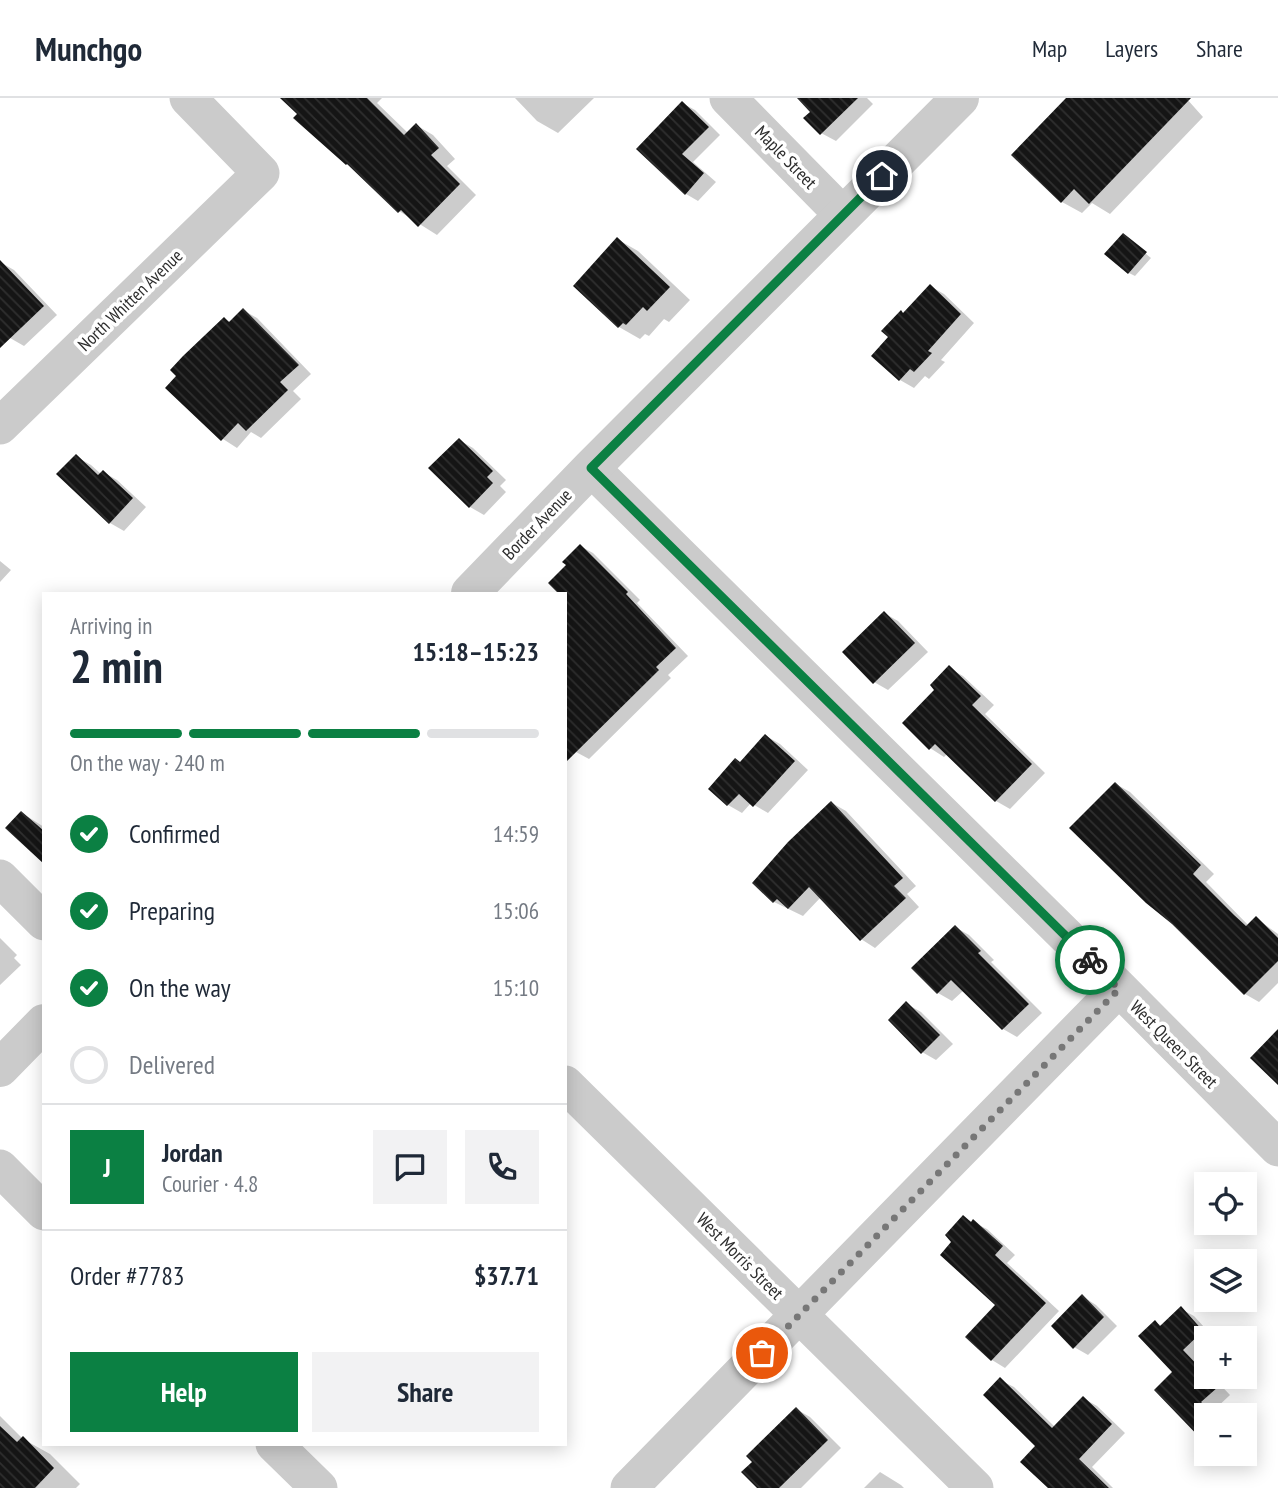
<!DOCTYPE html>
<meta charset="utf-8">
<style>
body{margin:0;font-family:"PT Sans Narrow",sans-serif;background:#f2f2f3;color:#1f2937;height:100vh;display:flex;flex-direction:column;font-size:26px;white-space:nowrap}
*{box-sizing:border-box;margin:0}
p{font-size:23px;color:#747a83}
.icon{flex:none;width:38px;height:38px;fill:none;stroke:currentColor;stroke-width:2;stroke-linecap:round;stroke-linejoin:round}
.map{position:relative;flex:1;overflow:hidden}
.side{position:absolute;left:42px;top:494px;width:525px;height:854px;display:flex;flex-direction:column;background:#fff;border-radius:0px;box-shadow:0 4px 18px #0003}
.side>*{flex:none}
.buttons{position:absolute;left:1194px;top:1074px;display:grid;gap:14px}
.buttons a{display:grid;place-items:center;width:63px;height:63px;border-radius:0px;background:#fff;box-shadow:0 4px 18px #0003;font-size:35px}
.pin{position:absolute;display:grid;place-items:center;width:60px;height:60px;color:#fff;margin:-30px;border:4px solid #fff;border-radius:50%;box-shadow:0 2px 7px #0007}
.courier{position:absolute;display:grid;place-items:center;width:70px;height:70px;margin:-35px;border:5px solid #0b8043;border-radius:50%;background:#fff;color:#222;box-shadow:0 2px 9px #0007}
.head em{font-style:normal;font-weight:600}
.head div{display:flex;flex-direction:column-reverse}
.head{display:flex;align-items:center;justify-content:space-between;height:119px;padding:0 28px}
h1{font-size:46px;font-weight:600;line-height:52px}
.bar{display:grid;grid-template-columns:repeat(4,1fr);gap:10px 7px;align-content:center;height:84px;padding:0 28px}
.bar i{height:9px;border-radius:5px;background:#e0e1e3}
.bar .selected{background:#0b8043}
.bar p{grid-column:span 4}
.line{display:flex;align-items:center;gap:18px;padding:0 28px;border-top:2px solid #e0e1e3}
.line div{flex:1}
.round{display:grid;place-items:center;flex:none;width:74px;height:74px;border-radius:0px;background:#f2f2f3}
ol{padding:0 28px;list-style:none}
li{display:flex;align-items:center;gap:21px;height:77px}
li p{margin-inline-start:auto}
li .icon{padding:7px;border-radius:50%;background:#0b8043;color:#fff;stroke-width:4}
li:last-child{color:#747a83}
li i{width:38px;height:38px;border:4px solid #e0e1e3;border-radius:50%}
.action{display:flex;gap:14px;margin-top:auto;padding:14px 28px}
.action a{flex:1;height:80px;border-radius:0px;background:#0b8043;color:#fff;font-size:28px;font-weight:600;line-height:80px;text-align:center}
.action a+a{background:#f2f2f3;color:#1f2937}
header{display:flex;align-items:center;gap:42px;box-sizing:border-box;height:98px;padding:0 35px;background:#fff;border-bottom:2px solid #e0e1e3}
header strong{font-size:33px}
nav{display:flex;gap:38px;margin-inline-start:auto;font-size:24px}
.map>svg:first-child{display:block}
</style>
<header>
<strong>Munchgo</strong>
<nav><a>Map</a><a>Layers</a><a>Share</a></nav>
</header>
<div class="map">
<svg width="1278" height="1390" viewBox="0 0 1278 1390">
<defs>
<pattern id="building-back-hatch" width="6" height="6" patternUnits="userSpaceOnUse" patternTransform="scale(1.75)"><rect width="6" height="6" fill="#151515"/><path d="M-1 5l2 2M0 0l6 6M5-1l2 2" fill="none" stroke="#2f2f2f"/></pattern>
</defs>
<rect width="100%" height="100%" fill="#fff"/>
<path fill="#0003" d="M300 0H382L377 5 408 35 416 27 433 37 455 61 447 68 476 97 437 137 399 113 355 71 347 66 314 2Z
M515 0H594L558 35 537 23Z
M807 0H867L873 6 836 43 821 35Z
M1071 0H1186L1203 19 1110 116 1092 105 1082 115 1062 104 1014 57Z
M682 5 695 12 720 37 693 64 716 84 698 103 686 96 638 51Z
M617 141 638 153 690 202 669 224 664 221 649 238 645 236 640 241 619 229Z
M1128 141 1151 160 1135 178 1129 175Z
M0 164 14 172 57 217 24 248 10 240 0 229Z
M930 188 944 196 974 225 941 262 945 264 929 281 925 278 914 290 900 282 890 239 904 216Z
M243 212 257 220 311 276 293 293 301 301 261 340 251 334 237 350 223 341 168 290 224 221 230 224Z
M459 342 473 350 506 382 500 388 506 394 484 417 470 409Z
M77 359 91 367 101 376 103 374 117 382 146 409 124 433 110 425Z
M580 448 593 455 640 502 637 505 688 558 668 577 671 580 589 661 576 654 565 495H561L550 485 568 467Z
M0 463 11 472 0 484Z
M884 515 898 523 928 554 888 592 874 584Z
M949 570 963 578 994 607 985 616 1045 675 1010 711 996 703 947 656 944 659 930 650 937 592Z
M766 638 780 646 808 672 768 715 751 705 742 715 728 707 710 691 741 666Z
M1116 686 1130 694 1214 776 1206 784 1249 828 1256 820 1278 836V885L1259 904 1245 896Z
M832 705 846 713 916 788 907 796 919 809 875 850 861 841 821 799 803 818 774 804Z
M22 715 44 729V765Z
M955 829 969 837 994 862 991 864 1042 915 1017 939 1003 931 964 892 952 903 938 895 913 870Z
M0 840 17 857 14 860 21 867 0 887Z
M907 906 921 914 953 946 936 962 922 954Z
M964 1120 987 1131 1015 1157 1007 1165 1059 1213 1005 1270 992 1262 997 1207 954 1144Z
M1082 1198 1096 1207 1117 1228 1088 1257 1074 1249Z
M1181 1211 1194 1218 1215 1241H1206V1250L1195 1260 1206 1271V1279H1213L1230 1297 1213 1313 1218 1318H1206L1175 1274 1155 1224 1162 1228Z
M1000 1282 1014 1289 1055 1329 1083 1300 1097 1308 1125 1335 1092 1369 1113 1390H1051L1038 1348Z
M796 1311 810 1319 841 1350 801 1390H760L755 1364Z
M0 1318 23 1341 50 1356 80 1386 76 1390H0Z
M880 1374 901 1387 904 1390H864Z"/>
<path fill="url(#building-back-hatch)" d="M280 0H367L404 37 416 25 439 50 431 57 460 86 418 129 401 112 398 115 347 66 346 67 293 20 297 16Z
M797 0H858L820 37 803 20 810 14Z
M1066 0H1191L1089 106 1074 91 1061 105 1011 57Z
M682 3 709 29 682 56 704 75 685 97 636 51Z
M1123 135 1147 154 1128 176 1104 156Z
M617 139 670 189 647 213 643 209 626 227 623 225 618 230 573 188Z
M0 162 44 208 0 250Z
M930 186 961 216 928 253 932 255 914 274 910 271 899 283 871 258 888 239 881 233 901 212 903 215Z
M243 210 299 267 280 284 288 292 246 333 238 325 221 343 165 290 176 278 170 272 183 258 224 219 229 224Z
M459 340 493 373 487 379 493 385 469 410 428 370Z
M76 356 98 377 103 372 133 400 109 426 56 376Z
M580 446 628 494 626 496 676 550 656 569 659 572 565 665V495H558L548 485 566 467 562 464Z
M884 513 915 545 873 586 842 554Z
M949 567 981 598 972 607 1032 666 995 704 935 646 929 652 902 625 934 592 930 587Z
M765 636 795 663 753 709 739 696 727 708 708 691 735 660 740 664Z
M1115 684 1201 767 1193 776 1234 817 1246 828 1256 818 1278 840V863L1244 897 1172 826 1146 805 1069 730Z
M831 703 903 780 894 788 906 800 860 843 809 789 788 811 777 801 773 805 752 785 788 744Z
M21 713 44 733V766L5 730Z
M955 827 981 853 978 855 1029 906 1002 932 951 882 937 896 911 870Z
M906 903 940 937 921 956 888 922Z
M1278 931V987L1250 960Z
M963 1117 971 1124 973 1121 1003 1148 995 1157 1046 1205 991 1263 965 1239 995 1207 940 1157 951 1144 945 1137Z
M1082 1196 1104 1219 1073 1251 1051 1228Z
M1181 1208 1203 1233 1183 1252 1206 1276V1279H1209L1218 1289 1201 1304 1206 1309V1346L1154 1292 1172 1274 1138 1238 1155 1222 1160 1228Z
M1000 1279 1052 1330 1083 1298 1112 1326 1079 1361 1109 1390H1048L1020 1364 1035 1348 983 1297Z
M796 1309 828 1342 779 1390H757L741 1374 752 1364 746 1358Z
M0 1328 17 1344 23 1338 54 1370 35 1390H0Z"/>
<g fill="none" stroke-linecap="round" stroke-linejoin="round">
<path stroke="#cbcbcb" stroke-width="37" d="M728 0 843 117
M0 328 261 75 188 0
M591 370 1119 890 1278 1050
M0 780 44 824
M565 986 975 1390
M0 1070 44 1114
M274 1346 319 1390
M629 1390 1119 890"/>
<path stroke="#cbcbcb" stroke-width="38" d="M470 495 591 370 960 0
M0 970 44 925"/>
</g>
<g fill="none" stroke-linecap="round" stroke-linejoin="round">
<path stroke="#777" stroke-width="7" stroke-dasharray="0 12.6" d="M762 1255 1119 891 1090 862"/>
<path stroke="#0b8043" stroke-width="9" d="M882 78 591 370 1090 862"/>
</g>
<g text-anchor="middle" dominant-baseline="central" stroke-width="7" stroke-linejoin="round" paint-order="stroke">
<g font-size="18" fill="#2e2e2e" stroke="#fff">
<text transform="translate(786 59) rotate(46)">Maple Street</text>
<text transform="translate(130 202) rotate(-44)">North Whitten Avenue</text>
<text transform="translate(537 426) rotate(-46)">Border Avenue</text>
<text transform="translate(1174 946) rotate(45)">West Queen Street</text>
<text transform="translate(740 1158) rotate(45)">West Morris Street</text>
</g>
</g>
</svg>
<div class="buttons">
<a><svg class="icon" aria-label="locate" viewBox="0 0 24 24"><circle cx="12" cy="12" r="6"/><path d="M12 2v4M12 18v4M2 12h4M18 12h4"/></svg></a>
<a><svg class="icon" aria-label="layers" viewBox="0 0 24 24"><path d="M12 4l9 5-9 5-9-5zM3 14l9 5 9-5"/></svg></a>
<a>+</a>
<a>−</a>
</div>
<div class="pin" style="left:762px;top:1255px;background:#ea580c"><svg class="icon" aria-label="bag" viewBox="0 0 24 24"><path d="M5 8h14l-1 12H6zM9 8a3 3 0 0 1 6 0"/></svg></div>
<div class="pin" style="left:882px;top:78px;background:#1f2937"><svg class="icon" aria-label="home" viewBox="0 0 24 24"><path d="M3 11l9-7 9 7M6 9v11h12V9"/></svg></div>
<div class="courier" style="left:1090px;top:862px"><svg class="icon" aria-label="bike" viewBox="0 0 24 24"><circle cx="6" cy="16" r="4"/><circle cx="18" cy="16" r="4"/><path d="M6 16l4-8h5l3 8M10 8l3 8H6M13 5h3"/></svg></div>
<section class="side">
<div class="head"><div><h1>2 min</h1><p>Arriving in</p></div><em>15:18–15:23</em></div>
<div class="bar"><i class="selected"></i><i class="selected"></i><i class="selected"></i><i></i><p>On the way · 240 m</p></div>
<ol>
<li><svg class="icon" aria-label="check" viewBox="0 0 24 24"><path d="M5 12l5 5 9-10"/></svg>Confirmed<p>14:59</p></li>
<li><svg class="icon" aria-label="check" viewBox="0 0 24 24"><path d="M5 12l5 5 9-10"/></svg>Preparing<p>15:06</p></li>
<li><svg class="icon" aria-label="check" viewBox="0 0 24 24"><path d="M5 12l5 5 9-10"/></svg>On the way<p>15:10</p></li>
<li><i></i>Delivered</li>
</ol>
<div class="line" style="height:126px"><b class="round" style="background:#0b8043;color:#fff">J</b><div><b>Jordan</b><p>Courier · 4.8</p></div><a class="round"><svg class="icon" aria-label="chat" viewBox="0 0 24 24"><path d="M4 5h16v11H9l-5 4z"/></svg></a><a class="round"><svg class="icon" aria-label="phone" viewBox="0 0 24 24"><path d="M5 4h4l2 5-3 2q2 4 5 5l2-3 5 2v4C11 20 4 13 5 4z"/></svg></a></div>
<div class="line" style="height:91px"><div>Order #7783</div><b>$37.71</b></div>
<div class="action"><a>Help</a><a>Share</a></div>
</section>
</div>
